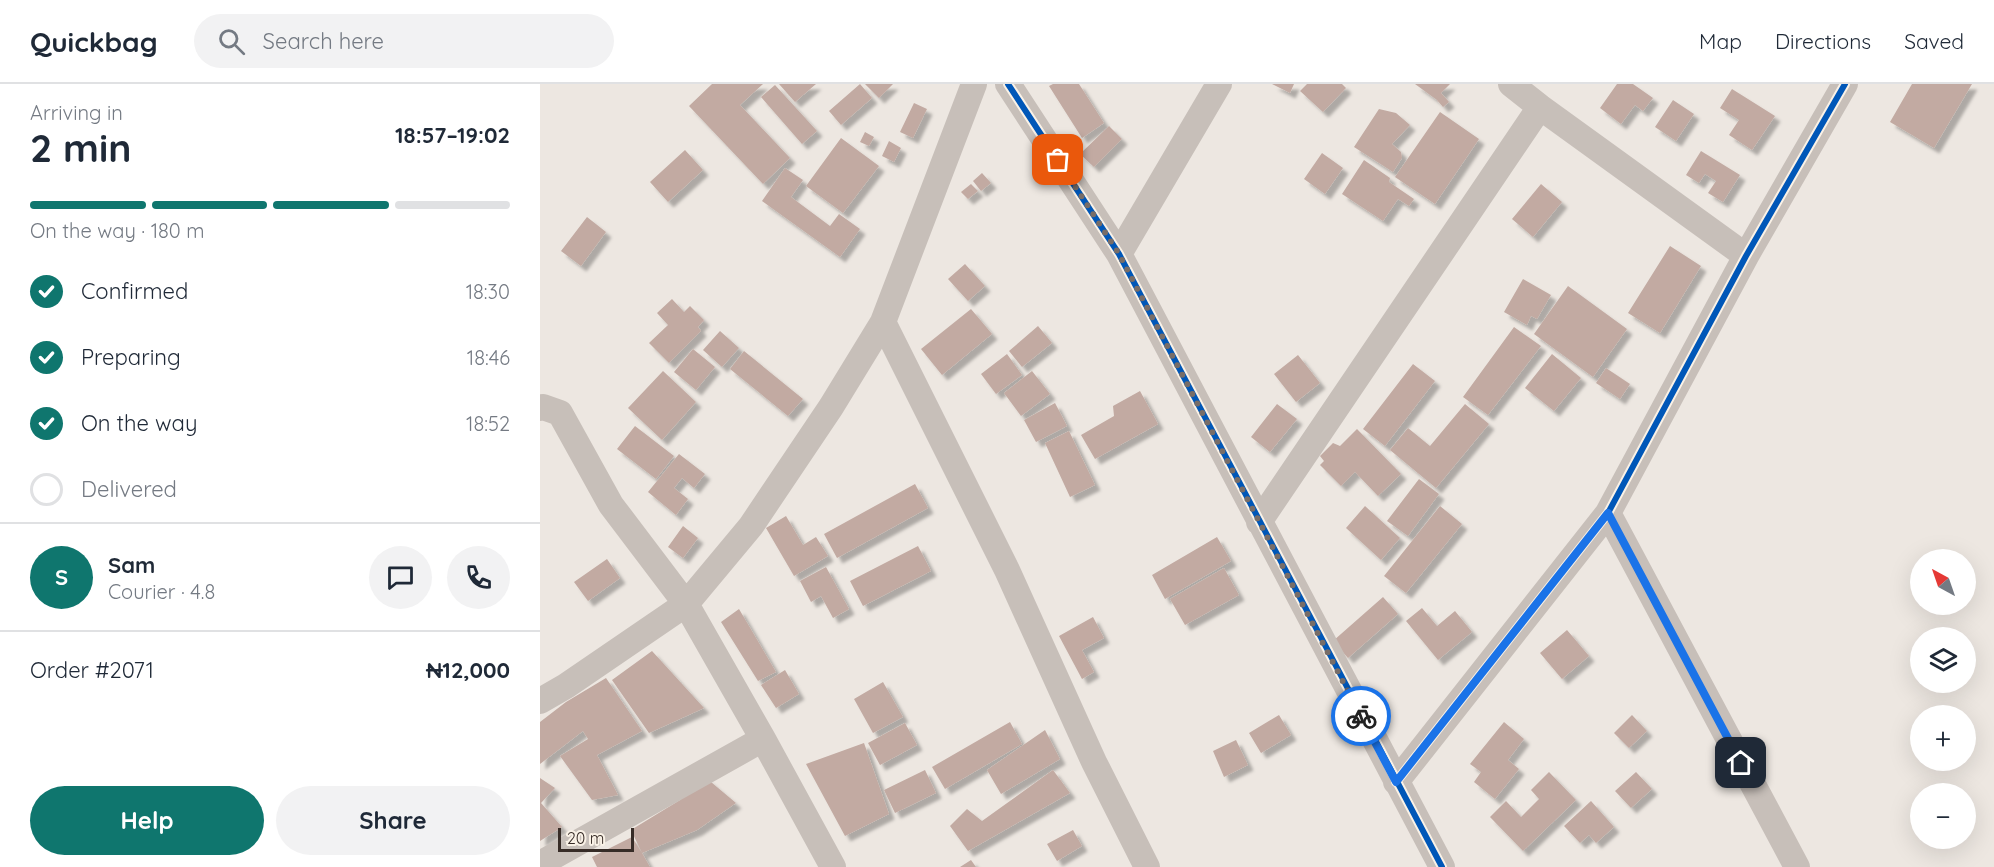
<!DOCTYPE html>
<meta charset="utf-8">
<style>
body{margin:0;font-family:Quicksand,sans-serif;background:#f2f2f3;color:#1f2937;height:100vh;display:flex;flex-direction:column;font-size:22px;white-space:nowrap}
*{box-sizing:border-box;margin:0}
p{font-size:20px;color:#747a83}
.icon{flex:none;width:33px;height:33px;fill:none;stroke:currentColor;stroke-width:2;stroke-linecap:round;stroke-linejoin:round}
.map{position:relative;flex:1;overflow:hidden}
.sheet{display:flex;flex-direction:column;background:#fff;width:540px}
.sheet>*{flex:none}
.needle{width:39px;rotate:320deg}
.controls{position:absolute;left:1370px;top:465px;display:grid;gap:12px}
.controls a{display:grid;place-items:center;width:66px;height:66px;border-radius:50%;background:#fff;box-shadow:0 6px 24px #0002;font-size:30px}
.scale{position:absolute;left:18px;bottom:15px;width:76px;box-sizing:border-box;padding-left:6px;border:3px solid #372c27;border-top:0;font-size:16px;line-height:21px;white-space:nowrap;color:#372c27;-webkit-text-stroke:4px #faf2e7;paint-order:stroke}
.pin{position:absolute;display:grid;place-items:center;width:51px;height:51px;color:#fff;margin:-26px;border-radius:12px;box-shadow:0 3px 9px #0006}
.courier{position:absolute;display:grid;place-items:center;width:60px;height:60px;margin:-30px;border:4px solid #1a73e8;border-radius:50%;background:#fff;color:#222;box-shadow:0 2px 8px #0007}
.head em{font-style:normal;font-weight:800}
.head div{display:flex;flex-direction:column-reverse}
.head{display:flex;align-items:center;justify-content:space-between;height:102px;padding:0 30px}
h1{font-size:39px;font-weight:800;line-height:45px}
.bar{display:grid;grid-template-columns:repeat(4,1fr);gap:9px 6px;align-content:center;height:72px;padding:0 30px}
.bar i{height:8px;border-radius:4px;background:#e0e1e3}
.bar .current{background:#0f766e}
.bar p{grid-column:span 4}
.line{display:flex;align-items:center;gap:15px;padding:0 30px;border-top:2px solid #e0e1e3}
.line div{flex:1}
.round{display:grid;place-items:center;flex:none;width:63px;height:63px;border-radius:32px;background:#f2f2f3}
ol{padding:0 30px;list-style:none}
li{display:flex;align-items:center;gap:18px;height:66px}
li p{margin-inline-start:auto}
li .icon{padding:6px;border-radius:50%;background:#0f766e;color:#fff;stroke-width:4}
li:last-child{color:#747a83}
li i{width:33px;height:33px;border:3px solid #e0e1e3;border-radius:50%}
.button{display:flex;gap:12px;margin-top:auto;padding:12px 30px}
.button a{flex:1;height:69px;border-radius:36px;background:#0f766e;color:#fff;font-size:24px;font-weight:800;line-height:69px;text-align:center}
.button a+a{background:#f2f2f3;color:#1f2937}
header{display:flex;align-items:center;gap:36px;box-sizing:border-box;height:84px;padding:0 30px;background:#fff;border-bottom:2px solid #e0e1e3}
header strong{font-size:28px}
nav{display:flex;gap:33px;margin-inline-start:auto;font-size:21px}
.search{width:420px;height:54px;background:#f2f2f3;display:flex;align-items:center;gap:15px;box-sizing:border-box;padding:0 21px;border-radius:33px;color:#747a83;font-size:22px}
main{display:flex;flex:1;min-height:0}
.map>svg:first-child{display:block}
</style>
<header>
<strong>Quickbag</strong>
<div class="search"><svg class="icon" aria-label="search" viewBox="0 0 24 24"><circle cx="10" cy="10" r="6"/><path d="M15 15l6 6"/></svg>Search here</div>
<nav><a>Map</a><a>Directions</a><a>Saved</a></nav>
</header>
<main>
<section class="sheet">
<div class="head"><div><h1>2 min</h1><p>Arriving in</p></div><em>18:57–19:02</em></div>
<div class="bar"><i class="current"></i><i class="current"></i><i class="current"></i><i></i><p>On the way · 180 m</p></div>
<ol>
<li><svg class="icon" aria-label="check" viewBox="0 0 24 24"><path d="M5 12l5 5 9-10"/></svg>Confirmed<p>18:30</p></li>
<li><svg class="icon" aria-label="check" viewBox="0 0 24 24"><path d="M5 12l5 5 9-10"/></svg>Preparing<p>18:46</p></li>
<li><svg class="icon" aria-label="check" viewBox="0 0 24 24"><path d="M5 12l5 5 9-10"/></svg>On the way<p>18:52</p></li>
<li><i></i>Delivered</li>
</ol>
<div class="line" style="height:108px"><b class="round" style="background:#0f766e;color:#fff">S</b><div><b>Sam</b><p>Courier · 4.8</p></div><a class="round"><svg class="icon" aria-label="chat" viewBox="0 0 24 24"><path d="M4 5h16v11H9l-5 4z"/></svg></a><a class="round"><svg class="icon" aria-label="phone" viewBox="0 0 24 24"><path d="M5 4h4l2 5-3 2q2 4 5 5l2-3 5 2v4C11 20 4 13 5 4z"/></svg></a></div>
<div class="line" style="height:78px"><div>Order #2071</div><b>₦12,000</b></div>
<div class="button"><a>Help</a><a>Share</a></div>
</section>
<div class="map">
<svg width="1454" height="783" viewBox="0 0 1454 783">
<defs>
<filter id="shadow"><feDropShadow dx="5.5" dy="5.5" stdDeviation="1.5" flood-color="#0004"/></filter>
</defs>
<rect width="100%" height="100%" fill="#ede7e1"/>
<path fill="#c2aaa2" filter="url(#shadow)" d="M172 0H223L200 21 250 74 223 100 149 22Z
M239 0H276L255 18Z
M320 0 332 14 301 41 289 27Z
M325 0H353L339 14Z
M513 0H539L564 39 542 54 509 2Z
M732 0H754L750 9Z
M767 0H802L806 4 783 28 760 7Z
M875 0H910L901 9 909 18 903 23 897 16Z
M1077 0H1093L1113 14 1103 27 1095 21 1081 40 1060 24Z
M1372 0H1432L1394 64 1350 38Z
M235 1 277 47 262 60 221 13Z
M1192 5 1235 32 1212 66 1189 51 1199 36 1180 24Z
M1133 16 1154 30 1136 57 1115 43Z
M374 19 387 25 373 54 360 48Z
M839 25 856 29 870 41 852 60 861 68 862 74 853 88 814 63Z
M900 28 939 55 895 120 855 93Z
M569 42 582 55 554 83 540 70Z
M325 48 334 53 329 62 320 58Z
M301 54 339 82 303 129 266 102Z
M349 57 361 64 354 78 342 72Z
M145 66 163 86 128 118 110 98Z
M1161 67 1200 91 1183 118 1168 109 1176 97 1165 90 1159 99 1146 91Z
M782 69 803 84 785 110 764 95Z
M824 76 850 94 849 98 874 115 869 122 858 115 843 137 802 110Z
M245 84 263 96 251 113 290 142 299 130 320 145 300 173 222 117Z
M442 89 451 99 441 107 433 97Z
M431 100 438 107 428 115 421 108Z
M1001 100 1022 118 993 153 972 135Z
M47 133 66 148 41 182 21 167Z
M1130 162 1161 182 1120 249 1088 229Z
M425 180 445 202 428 217 408 195Z
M983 195 1011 211 997 235 991 232 987 241 964 228Z
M1028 202 1087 245 1053 293 994 250Z
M132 215 144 228 150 222 164 236 158 243 161 247 129 279 109 259 128 241 117 229Z
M431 225 452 250 402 291 381 265Z
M498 242 512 259 482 283 469 267Z
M974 243 1001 262 948 331 923 313Z
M180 247 199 264 182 283 163 266Z
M153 265 175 283 156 306 134 288Z
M204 267 263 315 248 332 190 285Z
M467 270 482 291 456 310 441 290Z
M1012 270 1041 294 1014 327 985 304Z
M758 271 780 299 756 318 734 290Z
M873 280 895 297 845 362 823 345Z
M1066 284 1090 300 1080 315 1056 299Z
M123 287 156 318 122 356 88 324Z
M492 287 510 310 481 332 464 309Z
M600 307 618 340 555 375 541 351 574 332 573 322Z
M515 319 527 342 496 358 484 336Z
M737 320 757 335 730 368 711 353Z
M925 320 949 340 896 404 850 366 868 344 890 362Z
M95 342 134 372 116 395 77 365Z
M817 345 861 390 838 412 815 388 801 402 780 381 784 377 780 372 793 359 800 362Z
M529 347 555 401 530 413 505 359Z
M139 370 165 390 154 404 142 394 134 404 148 415 136 431 108 408Z
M879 395 899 410 868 452 847 437Z
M375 400 388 424 297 474 284 450Z
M825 422 860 454 841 476 806 444Z
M900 422 922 440 866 509 844 492Z
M246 432 263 461 276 453 288 472 254 492 226 444Z
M143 442 158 454 143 474 128 463Z
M677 453 691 477 625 515 612 491Z
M378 462 391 487 323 522 310 497Z
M67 475 80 494 48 517 34 498Z
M286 483 309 525 293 534 281 512 271 518 260 497Z
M684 484 699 511 645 541 630 515Z
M843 513 858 530 808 574 793 557Z
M882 524 897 542 915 527 932 548 898 576 866 537Z
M199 525 236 588 218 597 181 538Z
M553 533 564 554 542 566 554 588 542 595 519 552Z
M1027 546 1049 572 1022 595 1000 569Z
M112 567 164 624 109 649 72 596Z
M245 586 259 610 236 624 221 601Z
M66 594 102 647 57 671 78 711 52 716 20 672 48 655 43 647 0 680V638L26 618Z
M343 598 363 633 333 649 314 615Z
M739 631 751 651 721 669 709 649Z
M1092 631 1107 647 1089 664 1074 649Z
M470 638 482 660 405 705 392 683Z
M964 638 984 655 968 676 979 685 955 715 934 698 941 688 930 680Z
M365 639 377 661 340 681 328 659Z
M505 646 520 675 461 710 447 686Z
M696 656 708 681 684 693 673 667Z
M324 659 349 730 305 752 266 680Z
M385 686 396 709 355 729 344 706Z
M513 686 530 709 428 767 410 742 427 725 442 737Z
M1009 688 1036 716 983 767 950 733 966 717 981 733 999 715 991 706Z
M1096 688 1112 705 1091 724 1075 707Z
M165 693 196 719 157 746 102 769 110 783H57L52 773 92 753 102 769 91 746 140 716Z
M0 694 15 704 1 719 22 743 0 757Z
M1051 717 1074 743 1056 759 1049 751 1040 759 1024 742Z
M533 746 542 762 517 777 507 760Z
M431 776 436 783H420Z"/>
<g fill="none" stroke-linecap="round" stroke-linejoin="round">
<path stroke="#c7bfb9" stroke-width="26" d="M468 0 579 170 902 783
M971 0 1000 23 1206 172
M579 170 679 0
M343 238 467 486 554 678 607 783
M0 324 3 323 20 329 71 421 146 520 223 655 293 783
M1068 429 1257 783
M719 438 1000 23
M0 617 26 602 146 520 211 442 291 323 343 238 434 0
M856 698 1068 429 1206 172 1305 0
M0 780 223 655"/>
<g stroke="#faf2e7" stroke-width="10">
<path id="cycleway" d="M468 0 579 170 902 783
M856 698 1068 429 1206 172 1305 0"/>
</g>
<use href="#cycleway" stroke="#0057b8" stroke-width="6"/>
</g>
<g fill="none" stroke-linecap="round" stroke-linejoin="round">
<path stroke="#776d68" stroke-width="6" stroke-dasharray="0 10.8" d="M518 76 579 170 821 632"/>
<path stroke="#1a73e8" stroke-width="8" d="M821 632 856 698 1068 429 1201 679"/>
</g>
</svg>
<div class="controls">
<a><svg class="needle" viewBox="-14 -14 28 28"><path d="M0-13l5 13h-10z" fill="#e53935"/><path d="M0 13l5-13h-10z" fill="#747a83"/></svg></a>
<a><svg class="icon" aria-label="layers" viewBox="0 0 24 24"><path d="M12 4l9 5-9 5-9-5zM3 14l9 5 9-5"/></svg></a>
<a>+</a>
<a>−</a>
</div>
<div class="scale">20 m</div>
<div class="pin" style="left:518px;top:76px;background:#ea580c"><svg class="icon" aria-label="bag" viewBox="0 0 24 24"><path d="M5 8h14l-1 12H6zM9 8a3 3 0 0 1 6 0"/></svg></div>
<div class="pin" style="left:1201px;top:679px;background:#1f2937"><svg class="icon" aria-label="home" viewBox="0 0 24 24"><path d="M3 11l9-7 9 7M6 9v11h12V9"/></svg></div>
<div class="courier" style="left:821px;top:632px"><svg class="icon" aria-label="bike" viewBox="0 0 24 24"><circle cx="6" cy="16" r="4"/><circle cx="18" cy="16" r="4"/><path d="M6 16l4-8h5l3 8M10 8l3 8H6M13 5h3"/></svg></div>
</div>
</main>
